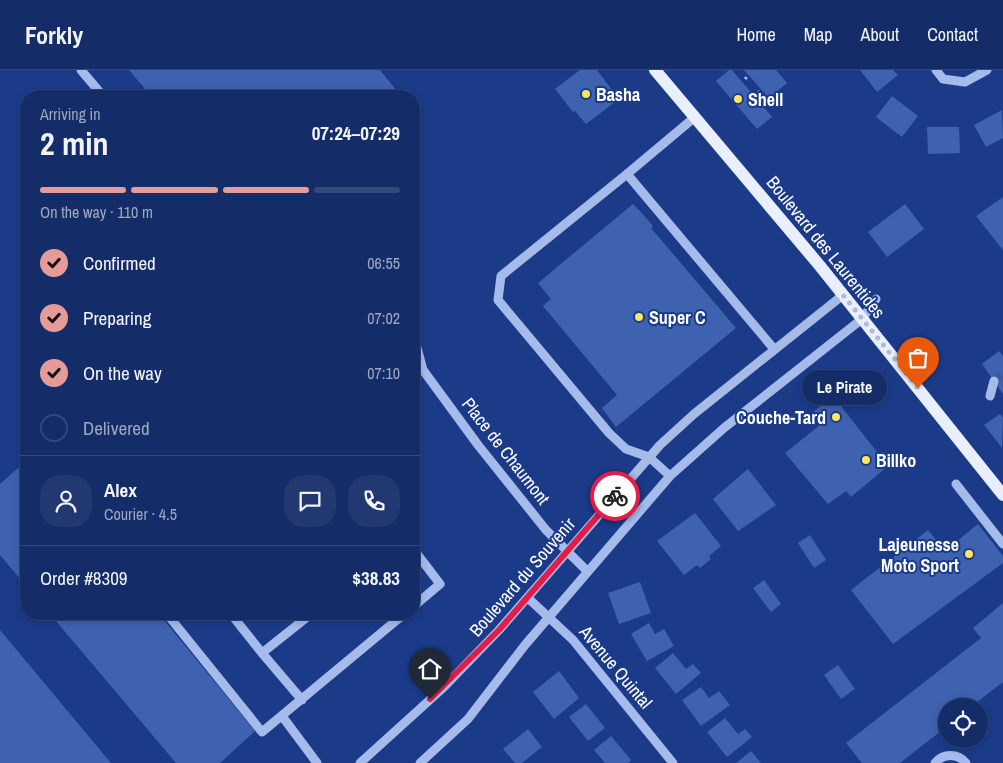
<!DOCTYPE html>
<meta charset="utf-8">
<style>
body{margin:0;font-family:"Archivo Narrow",sans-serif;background:#213870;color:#f1f3f6;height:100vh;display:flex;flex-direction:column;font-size:19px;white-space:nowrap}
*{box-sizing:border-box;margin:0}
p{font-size:16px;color:#9da7c0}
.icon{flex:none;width:28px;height:28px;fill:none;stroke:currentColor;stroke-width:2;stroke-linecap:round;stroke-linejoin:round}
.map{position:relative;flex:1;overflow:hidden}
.details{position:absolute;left:20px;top:20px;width:400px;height:530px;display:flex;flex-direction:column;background:#142c67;border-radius:20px;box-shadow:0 2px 8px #0003,0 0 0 1px #33487b}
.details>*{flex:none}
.fabs{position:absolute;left:938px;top:628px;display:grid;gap:10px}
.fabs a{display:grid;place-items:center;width:50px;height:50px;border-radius:50%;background:#142c67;box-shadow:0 2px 8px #0003,0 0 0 1px #33487b;font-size:25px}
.pin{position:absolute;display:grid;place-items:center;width:42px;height:42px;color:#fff;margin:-51px -21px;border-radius:50% 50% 50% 0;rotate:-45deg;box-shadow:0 0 5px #0007}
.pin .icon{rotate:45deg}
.courier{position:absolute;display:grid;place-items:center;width:50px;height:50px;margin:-25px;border:4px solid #e11d48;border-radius:50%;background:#fff;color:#222;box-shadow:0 1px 6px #0007}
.bubble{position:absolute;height:35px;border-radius:18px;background:#142c67;box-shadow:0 2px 8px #0003,0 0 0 1px #33487b;font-size:16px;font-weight:800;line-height:35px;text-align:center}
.headline em{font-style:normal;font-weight:800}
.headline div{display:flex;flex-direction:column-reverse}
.headline{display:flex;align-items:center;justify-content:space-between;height:85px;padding:0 20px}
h1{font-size:32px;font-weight:800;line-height:38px}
.bar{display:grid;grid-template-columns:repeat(4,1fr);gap:8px 5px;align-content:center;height:60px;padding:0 20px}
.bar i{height:6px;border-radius:4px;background:#33487b}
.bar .on{background:#e69b98}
.bar p{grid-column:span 4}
.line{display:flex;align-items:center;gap:12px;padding:0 20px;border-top:1px solid #33487b}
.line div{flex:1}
.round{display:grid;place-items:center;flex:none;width:52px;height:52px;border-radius:20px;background:#213870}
ol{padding:0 20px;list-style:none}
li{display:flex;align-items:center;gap:15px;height:55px}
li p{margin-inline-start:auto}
li .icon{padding:5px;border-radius:50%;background:#e69b98;color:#111;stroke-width:4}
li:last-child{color:#9da7c0}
li i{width:28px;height:28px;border:2px solid #33487b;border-radius:50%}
header{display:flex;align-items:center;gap:30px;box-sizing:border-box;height:70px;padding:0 25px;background:#142c67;border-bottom:1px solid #33487b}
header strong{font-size:24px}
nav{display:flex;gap:28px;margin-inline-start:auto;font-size:18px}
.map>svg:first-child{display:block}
</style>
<header>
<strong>Forkly</strong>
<nav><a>Home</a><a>Map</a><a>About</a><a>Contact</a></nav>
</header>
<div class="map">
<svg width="1003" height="693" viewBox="0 0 1003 693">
<rect width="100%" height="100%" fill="#1b3b89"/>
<path fill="#3f62b0" d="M129 0H380L401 26H151Z
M580 0H597L619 29 586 54 575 41 573 42 555 19Z
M729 0H732L772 47 757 59 716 11Z
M744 0H776L787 13 769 28Z
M860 0H893L898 5 877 22Z
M892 26 918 46 902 67 876 47Z
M1002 40 1003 68 986 77 974 55Z
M414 42 421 51 414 58Z
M927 57H959L960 83 928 84Z
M1003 127V180L976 146Z
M633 134 640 141 653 156 651 158 736 258 616 357 602 338 617 325 543 236 551 229 538 213Z
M905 134 924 159 887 187 868 162Z
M999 281 1003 286V324L982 294Z
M833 326 888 396 851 427 846 421 828 434 785 383 820 355 812 343Z
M1000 344 1003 348 1002 378 984 355Z
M26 391V516L0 485V414Z
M748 399 776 435 738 461 713 429Z
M695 443 721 476 709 486 711 489 700 498 697 495 684 505 657 471Z
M978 454 1003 486V493L893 574 851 520 928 460 945 481Z
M810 465 826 490 814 498 798 473Z
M764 510 781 534 771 542 753 518Z
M640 512 651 543 619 554 608 523Z
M1003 533V612L972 636H946V657L900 693H862L846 673 981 568 973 558Z
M50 544H159L255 661 220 693H176Z
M649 553 655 564 664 559 674 576 647 591 631 564Z
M0 560 111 693H0Z
M673 583 686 599 693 594 701 603 676 624 655 598Z
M838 595 855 619 841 629 824 605Z
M559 601 579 628 554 649 533 622Z
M701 617 709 628 719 621 730 635 701 656 682 630Z
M586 634 605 658 588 671 569 647Z
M725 648 738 664 745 659 752 667 727 687 707 662Z
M528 659 542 677 522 693H515L503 679Z
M611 666 631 690 628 693H605L594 680Z
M751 681 761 693H736Z"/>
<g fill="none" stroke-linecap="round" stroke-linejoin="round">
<path stroke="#3d589b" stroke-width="9" stroke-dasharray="9 4.5" stroke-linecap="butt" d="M994 311 1003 303"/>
<path stroke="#a4bbec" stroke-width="3" stroke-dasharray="2.5 4" stroke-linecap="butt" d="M745 9 749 5
M758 23 761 20"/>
<path stroke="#a4bbec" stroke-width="9" d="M81 0 103 26
M936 0 943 9 965 12 987 0
M695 47 627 104 774 279
M627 104 501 206 498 230 609 363 626 379 649 387 670 406
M414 267 423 300 478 375 546 460 587 501
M414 296 423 300
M990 326 994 311
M956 414 1003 474
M414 480 440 514 414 536
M528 528 573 570 673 693
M167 544 262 662 404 544
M231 544 262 583 311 544
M262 583 302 630
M282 646 317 693
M360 693 444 617 499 560 660 375 694 344 843 225
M420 693 468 649 525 575 670 406 724 358 862 249 876 229
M935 693C943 683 958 683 966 693"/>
<path stroke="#eaefff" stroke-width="12" d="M655 0 820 196 1003 425"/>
</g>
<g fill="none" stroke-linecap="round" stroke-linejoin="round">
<path stroke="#afbad6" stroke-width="5" stroke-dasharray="0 9" d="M615 426 649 387 684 353 843 225 918 318"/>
<path stroke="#e11d48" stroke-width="6" d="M430 629 499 560 615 426"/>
</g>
<g fill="#fee661" stroke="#1b3b89" stroke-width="2">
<circle cx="586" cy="24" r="5"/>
<circle cx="738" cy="29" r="5"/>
<circle cx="639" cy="247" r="5"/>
<circle cx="836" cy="347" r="5"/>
<circle cx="866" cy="390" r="5"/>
<circle cx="969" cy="484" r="5"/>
</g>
<g text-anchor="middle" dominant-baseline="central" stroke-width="4" stroke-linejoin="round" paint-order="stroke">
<g font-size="18" font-weight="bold" fill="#fff" stroke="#1b3b89" text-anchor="start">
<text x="596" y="24">Basha</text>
<text x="748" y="29">Shell</text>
<text x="649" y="247">Super C</text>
<text x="826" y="347" text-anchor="end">Couche-Tard</text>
<text x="876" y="390">Billko</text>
<text x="959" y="474" text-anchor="end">Lajeunesse<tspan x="959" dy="21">Moto Sport</tspan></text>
</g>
<g font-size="18" fill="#fff" stroke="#1b3b89">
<text transform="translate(826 177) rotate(51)">Boulevard des Laurentides</text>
<text transform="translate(506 381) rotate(52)">Place de Chaumont</text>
<text transform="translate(522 507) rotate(-49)">Boulevard du Souvenir</text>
<text transform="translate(616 597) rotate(50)">Avenue Quintal</text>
</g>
</g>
</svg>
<div class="fabs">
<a><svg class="icon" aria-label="locate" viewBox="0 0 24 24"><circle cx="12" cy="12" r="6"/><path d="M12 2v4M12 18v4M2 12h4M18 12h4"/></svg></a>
</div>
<div class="pin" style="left:918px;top:318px;background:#ea580c"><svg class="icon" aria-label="bag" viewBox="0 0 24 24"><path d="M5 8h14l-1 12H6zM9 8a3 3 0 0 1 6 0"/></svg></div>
<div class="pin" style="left:430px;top:629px;background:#1f2937"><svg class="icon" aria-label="home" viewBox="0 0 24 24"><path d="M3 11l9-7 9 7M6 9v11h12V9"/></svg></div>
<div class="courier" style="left:615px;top:426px"><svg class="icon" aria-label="bike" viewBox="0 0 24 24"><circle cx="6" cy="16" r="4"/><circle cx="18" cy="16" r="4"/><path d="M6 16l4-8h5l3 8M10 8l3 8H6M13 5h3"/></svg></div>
<div class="bubble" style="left:802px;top:300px;width:85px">Le Pirate</div>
<section class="details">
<div class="headline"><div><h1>2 min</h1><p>Arriving in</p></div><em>07:24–07:29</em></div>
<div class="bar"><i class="on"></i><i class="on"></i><i class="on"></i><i></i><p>On the way · 110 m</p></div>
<ol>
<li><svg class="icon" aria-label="check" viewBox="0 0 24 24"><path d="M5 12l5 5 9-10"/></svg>Confirmed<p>06:55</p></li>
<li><svg class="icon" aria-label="check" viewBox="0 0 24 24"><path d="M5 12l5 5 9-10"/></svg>Preparing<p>07:02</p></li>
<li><svg class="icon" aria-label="check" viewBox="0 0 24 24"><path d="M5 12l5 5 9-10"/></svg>On the way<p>07:10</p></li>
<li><i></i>Delivered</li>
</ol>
<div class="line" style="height:90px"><a class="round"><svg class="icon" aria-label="person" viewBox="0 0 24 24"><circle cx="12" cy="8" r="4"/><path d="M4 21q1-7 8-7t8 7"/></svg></a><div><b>Alex</b><p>Courier · 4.5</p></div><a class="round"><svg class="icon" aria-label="chat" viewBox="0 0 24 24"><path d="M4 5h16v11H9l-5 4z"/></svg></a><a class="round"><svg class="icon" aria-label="phone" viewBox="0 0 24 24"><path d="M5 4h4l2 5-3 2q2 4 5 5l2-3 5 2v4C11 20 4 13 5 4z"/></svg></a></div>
<div class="line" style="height:65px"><div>Order #8309</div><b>$38.83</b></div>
</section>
</div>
